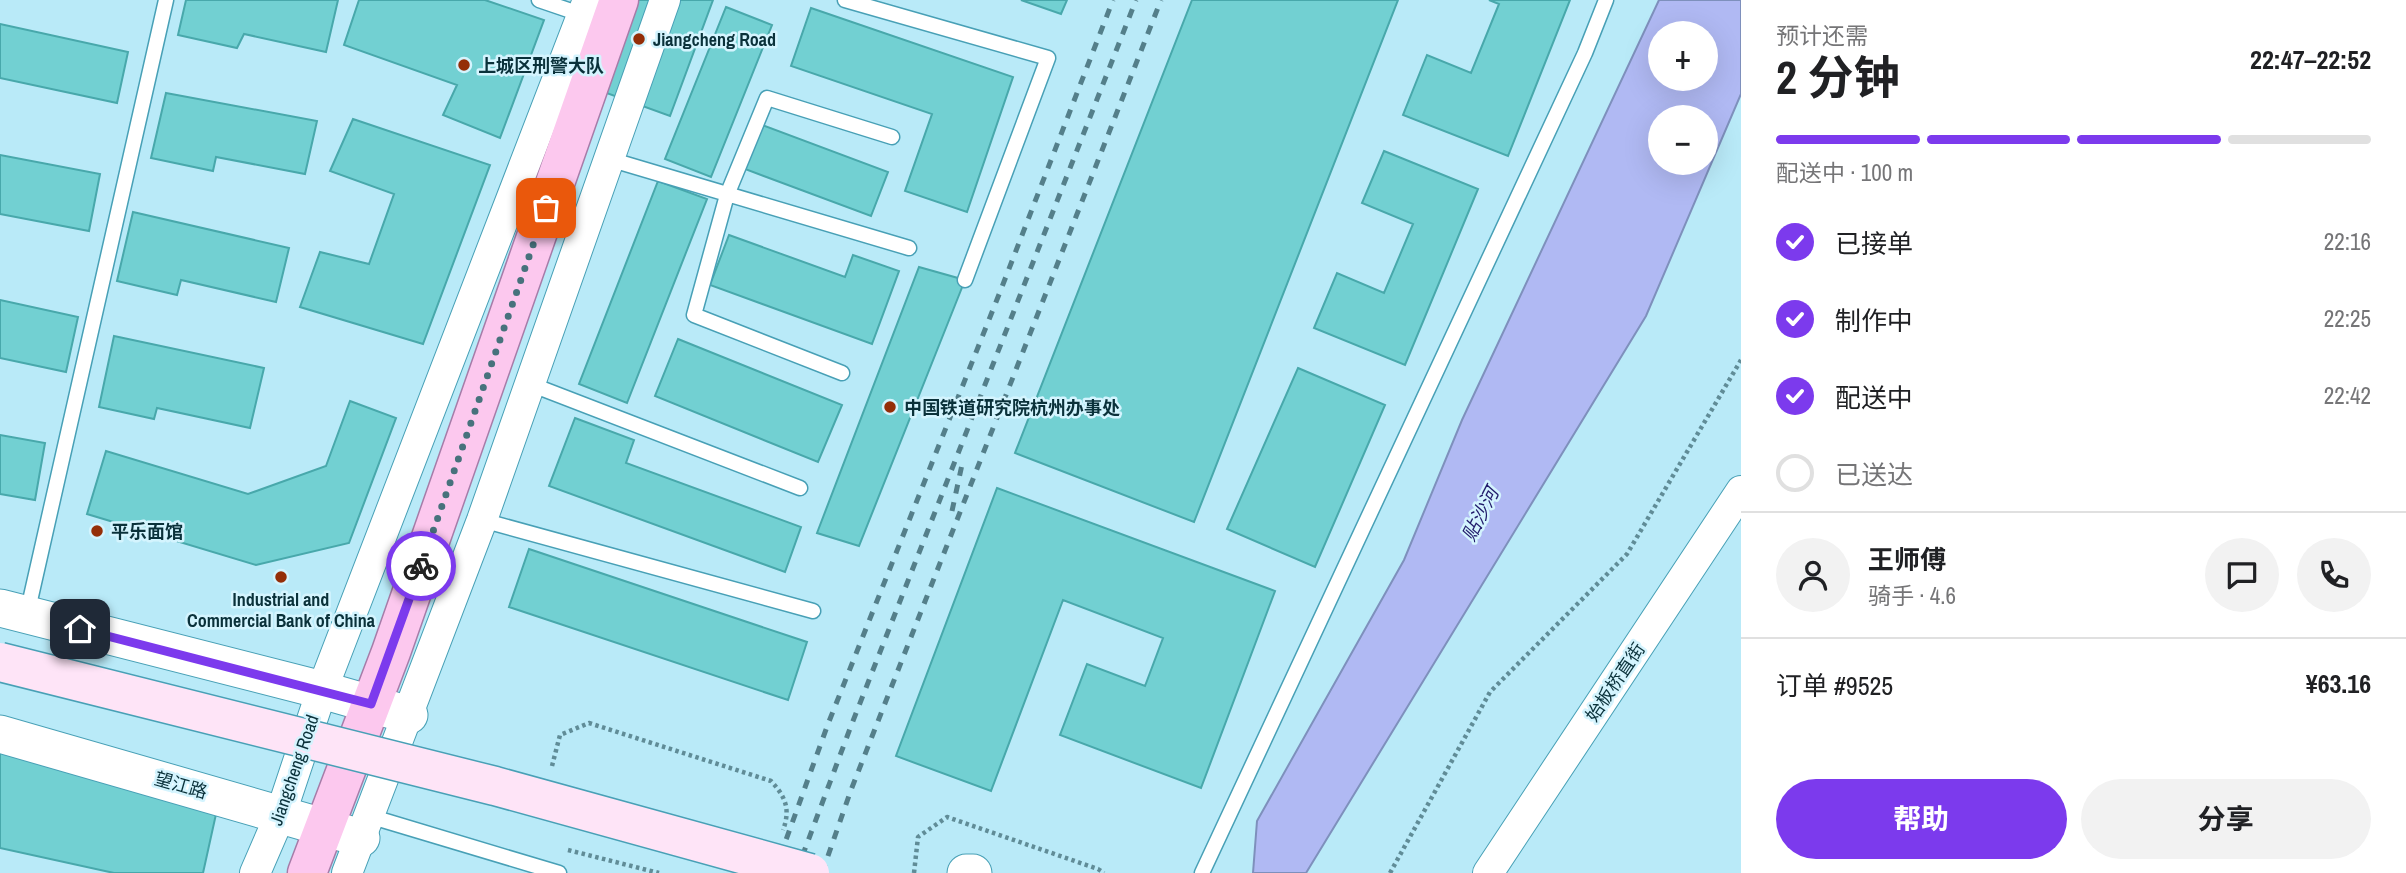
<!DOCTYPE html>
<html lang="zh">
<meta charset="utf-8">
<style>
body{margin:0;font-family:"Archivo Narrow","Noto Sans SC",sans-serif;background:#f2f2f2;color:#202124;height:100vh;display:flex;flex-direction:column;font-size:26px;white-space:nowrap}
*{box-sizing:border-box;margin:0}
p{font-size:23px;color:#757577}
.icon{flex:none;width:38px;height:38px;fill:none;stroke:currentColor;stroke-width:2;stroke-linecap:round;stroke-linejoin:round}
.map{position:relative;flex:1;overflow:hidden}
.drawer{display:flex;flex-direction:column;background:#fff;width:665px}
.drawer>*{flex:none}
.tools{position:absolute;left:1648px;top:21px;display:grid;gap:14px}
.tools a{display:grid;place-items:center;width:70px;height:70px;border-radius:50%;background:#fff;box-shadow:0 7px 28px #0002;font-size:35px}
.pin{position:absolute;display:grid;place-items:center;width:60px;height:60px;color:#fff;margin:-30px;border-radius:14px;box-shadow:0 4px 10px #0006}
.courier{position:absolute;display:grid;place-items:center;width:70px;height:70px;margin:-35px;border:5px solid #7c3aed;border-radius:50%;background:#fff;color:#222;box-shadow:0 2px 9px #0007}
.summary em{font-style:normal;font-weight:700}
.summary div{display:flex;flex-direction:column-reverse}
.summary{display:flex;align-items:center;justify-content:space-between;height:119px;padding:0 35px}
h1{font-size:46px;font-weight:700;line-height:52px}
.bar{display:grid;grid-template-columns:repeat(4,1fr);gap:10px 7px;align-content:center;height:84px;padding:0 35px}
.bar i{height:9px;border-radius:5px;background:#e0e0e0}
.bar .on{background:#7c3aed}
.bar p{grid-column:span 4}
.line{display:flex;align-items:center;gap:18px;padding:0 35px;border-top:2px solid #e0e0e0}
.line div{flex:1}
.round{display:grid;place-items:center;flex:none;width:74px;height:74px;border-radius:37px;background:#f2f2f2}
ol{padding:0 35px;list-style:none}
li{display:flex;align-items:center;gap:21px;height:77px}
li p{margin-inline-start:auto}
li .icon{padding:7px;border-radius:50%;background:#7c3aed;color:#fff;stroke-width:4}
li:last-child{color:#757577}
li i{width:38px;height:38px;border:4px solid #e0e0e0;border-radius:50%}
.primary-button{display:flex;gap:14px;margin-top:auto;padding:14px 35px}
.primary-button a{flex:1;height:80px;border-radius:42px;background:#7c3aed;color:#fff;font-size:28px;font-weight:700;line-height:80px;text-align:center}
.primary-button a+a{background:#f2f2f2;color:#202124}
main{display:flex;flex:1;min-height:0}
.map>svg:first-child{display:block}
</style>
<main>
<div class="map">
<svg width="1741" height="873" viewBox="0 0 1741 873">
<rect width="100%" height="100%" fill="#b9eaf8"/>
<path fill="#b0b9f3" stroke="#7e90bc" stroke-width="2" fill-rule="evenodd" d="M1659 0H1741V94L1646 316 1306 873H1253L1257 821 1404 560 1462 420ZM1661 33H1706V79H1661ZM1661 117H1706V163H1661Z"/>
<path fill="#72d0d2" stroke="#48a8ab" stroke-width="2" d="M186 0H338L326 52 244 34 237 48 178 35Z
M359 0H485L544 20 500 138 443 115 457 85 344 45Z
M593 0H713L670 116 565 78Z
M1021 0H1067L1061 14Z
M1192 0H1398L1194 522 1015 453Z
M1489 0H1570L1508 156 1403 115 1427 55 1471 73 1499 4Z
M726 7 772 25 711 177 665 159Z
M811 8 1013 77 967 212 905 191 932 114 791 66Z
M0 24 128 52 117 103 0 78Z
M166 93 317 121 305 174 216 157 213 171 151 158Z
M353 119 490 165 423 344 300 307 320 252 369 264 394 194 330 171Z
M762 125 888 172 871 216 745 169Z
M1384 151 1478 189 1405 365 1314 328 1337 273 1384 293 1413 224 1362 203Z
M0 155 100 174 89 231 0 214Z
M658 181 707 199 627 403 579 384Z
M133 212 289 248 276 302 181 280 177 295 117 281Z
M729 235 845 277 853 255 899 271 872 344 710 285Z
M919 267 965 280 859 546 817 533Z
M0 300 78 317 66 372 0 358Z
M114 336 264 368 250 428 157 408 154 419 99 407Z
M678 339 842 405 818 462 655 396Z
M1298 368 1385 405 1315 567 1227 529Z
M350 401 396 418 349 543 256 565 87 514 106 451 248 494 326 466Z
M575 418 634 440 626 463 801 527 785 572 549 486Z
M0 435 45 443 35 500 0 494Z
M997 488 1275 591 1201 788 1060 735 1087 664 1145 686 1163 638 1063 600 991 791 896 756Z
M529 549 807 642 788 700 509 607Z
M0 747 220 796 203 873H114L0 848Z"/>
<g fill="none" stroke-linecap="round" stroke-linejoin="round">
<g stroke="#48a0b6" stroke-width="17">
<path id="service" d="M539 0 583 15
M845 0 1048 58 965 280
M609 159 909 248
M842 373 694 315 727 195 767 98 892 137
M530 384 800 488
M482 520 813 611
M27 614 166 0
M369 816 559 873
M1202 873 1585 53 1606 0"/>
</g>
<g stroke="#48a0b6" stroke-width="32">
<path id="minor" d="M255 873 281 813 322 690 588 0
M347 873 482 520 665 0
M1488 873 1741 491"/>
</g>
<g stroke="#48a0b6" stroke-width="39">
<path id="tertiary" d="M0 608 322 690 409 715
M0 734 361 838
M966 873H973"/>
</g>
<g stroke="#a67ca8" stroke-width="41">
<path id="primary" d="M307 873 391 652 619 0"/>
</g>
<path stroke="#608c97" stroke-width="4.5" stroke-dasharray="3.5 3.5" stroke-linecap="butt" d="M552 766 560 735 589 723 771 781C785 796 791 809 783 830
M568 850 659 873
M914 873 918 837 947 817 1098 869 1104 873
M1390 873 1490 692 1627 554 1741 360"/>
<use href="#service" stroke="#fff" stroke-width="14"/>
<use href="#minor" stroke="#fff" stroke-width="30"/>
<use href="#tertiary" stroke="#fff" stroke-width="37"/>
<use href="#primary" stroke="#fcc8ee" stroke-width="38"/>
<path stroke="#547f8a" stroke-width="5" stroke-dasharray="9 9" stroke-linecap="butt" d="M952 511 963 460
M774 873 828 724 1000 292 1113 0
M796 873 851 726 1136 0
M822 873 851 790 1161 0"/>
<g stroke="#48a0b6" stroke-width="41" stroke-linecap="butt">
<path id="secondary-bridge" d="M0 662 495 786 810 873"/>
</g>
<use href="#secondary-bridge" stroke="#fee4f7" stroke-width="38"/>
</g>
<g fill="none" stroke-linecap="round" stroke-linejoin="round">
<path stroke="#47727c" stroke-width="7" stroke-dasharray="0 12.6" d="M421 566 546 208"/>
<path stroke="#7c3aed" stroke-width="9" d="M80 629 371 704 421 566"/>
</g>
<g fill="#942e08" stroke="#d4f4fe" stroke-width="2.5">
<circle cx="639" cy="39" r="7"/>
<circle cx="464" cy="65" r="7"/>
<circle cx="890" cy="407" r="7"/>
<circle cx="97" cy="531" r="7"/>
<circle cx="281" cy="577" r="7"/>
</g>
<g text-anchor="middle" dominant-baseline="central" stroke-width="5" stroke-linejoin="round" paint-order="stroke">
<g font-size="18" font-weight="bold" fill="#0a313a" stroke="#d4f4fe" text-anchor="start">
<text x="653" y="39">Jiangcheng Road</text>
<text x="478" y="65">上城区刑警大队</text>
<text x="904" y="407">中国铁道研究院杭州办事处</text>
<text x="111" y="531">平乐面馆</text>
<text x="281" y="599" text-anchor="middle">Industrial and<tspan x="281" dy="21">Commercial Bank of China</tspan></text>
</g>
<g font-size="18" fill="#0a313a" stroke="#d4f4fe">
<text transform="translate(1615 682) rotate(-56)">始板桥直街</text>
<text transform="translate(294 770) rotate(-71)">Jiangcheng Road</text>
<text transform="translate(181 785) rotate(16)">望江路</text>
</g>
<g font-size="19" font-style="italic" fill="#211b6b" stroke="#d4f4fe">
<text transform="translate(1480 514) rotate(-63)">贴沙河</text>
</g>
</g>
</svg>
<div class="tools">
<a>+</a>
<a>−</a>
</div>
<div class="pin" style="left:546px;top:208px;background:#ea580c"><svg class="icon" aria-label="bag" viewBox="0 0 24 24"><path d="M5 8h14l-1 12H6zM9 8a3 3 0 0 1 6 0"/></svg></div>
<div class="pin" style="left:80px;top:629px;background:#1f2937"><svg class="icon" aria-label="home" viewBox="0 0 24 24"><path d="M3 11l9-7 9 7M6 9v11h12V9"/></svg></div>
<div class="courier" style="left:421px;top:566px"><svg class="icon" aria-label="bike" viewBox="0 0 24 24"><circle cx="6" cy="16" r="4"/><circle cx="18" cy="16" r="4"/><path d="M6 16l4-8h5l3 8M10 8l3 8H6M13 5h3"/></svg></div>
</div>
<section class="drawer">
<div class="summary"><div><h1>2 分钟</h1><p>预计还需</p></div><em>22:47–22:52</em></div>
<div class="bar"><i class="on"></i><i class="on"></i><i class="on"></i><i></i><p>配送中 · 100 m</p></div>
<ol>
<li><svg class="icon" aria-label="check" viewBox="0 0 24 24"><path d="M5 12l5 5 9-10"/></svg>已接单<p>22:16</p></li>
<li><svg class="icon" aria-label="check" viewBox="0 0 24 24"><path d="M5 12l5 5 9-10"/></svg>制作中<p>22:25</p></li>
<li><svg class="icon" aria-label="check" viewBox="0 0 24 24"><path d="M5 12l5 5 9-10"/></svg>配送中<p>22:42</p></li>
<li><i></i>已送达</li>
</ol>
<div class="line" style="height:126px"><a class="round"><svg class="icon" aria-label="person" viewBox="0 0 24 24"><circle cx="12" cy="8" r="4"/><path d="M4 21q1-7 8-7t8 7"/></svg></a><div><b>王师傅</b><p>骑手 · 4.6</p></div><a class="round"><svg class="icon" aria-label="chat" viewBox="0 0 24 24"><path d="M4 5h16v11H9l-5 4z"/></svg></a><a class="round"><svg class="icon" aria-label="phone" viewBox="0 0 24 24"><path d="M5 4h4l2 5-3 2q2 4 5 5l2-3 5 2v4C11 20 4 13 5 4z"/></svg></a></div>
<div class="line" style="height:91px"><div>订单 #9525</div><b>¥63.16</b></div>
<div class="primary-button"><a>帮助</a><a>分享</a></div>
</section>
</main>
